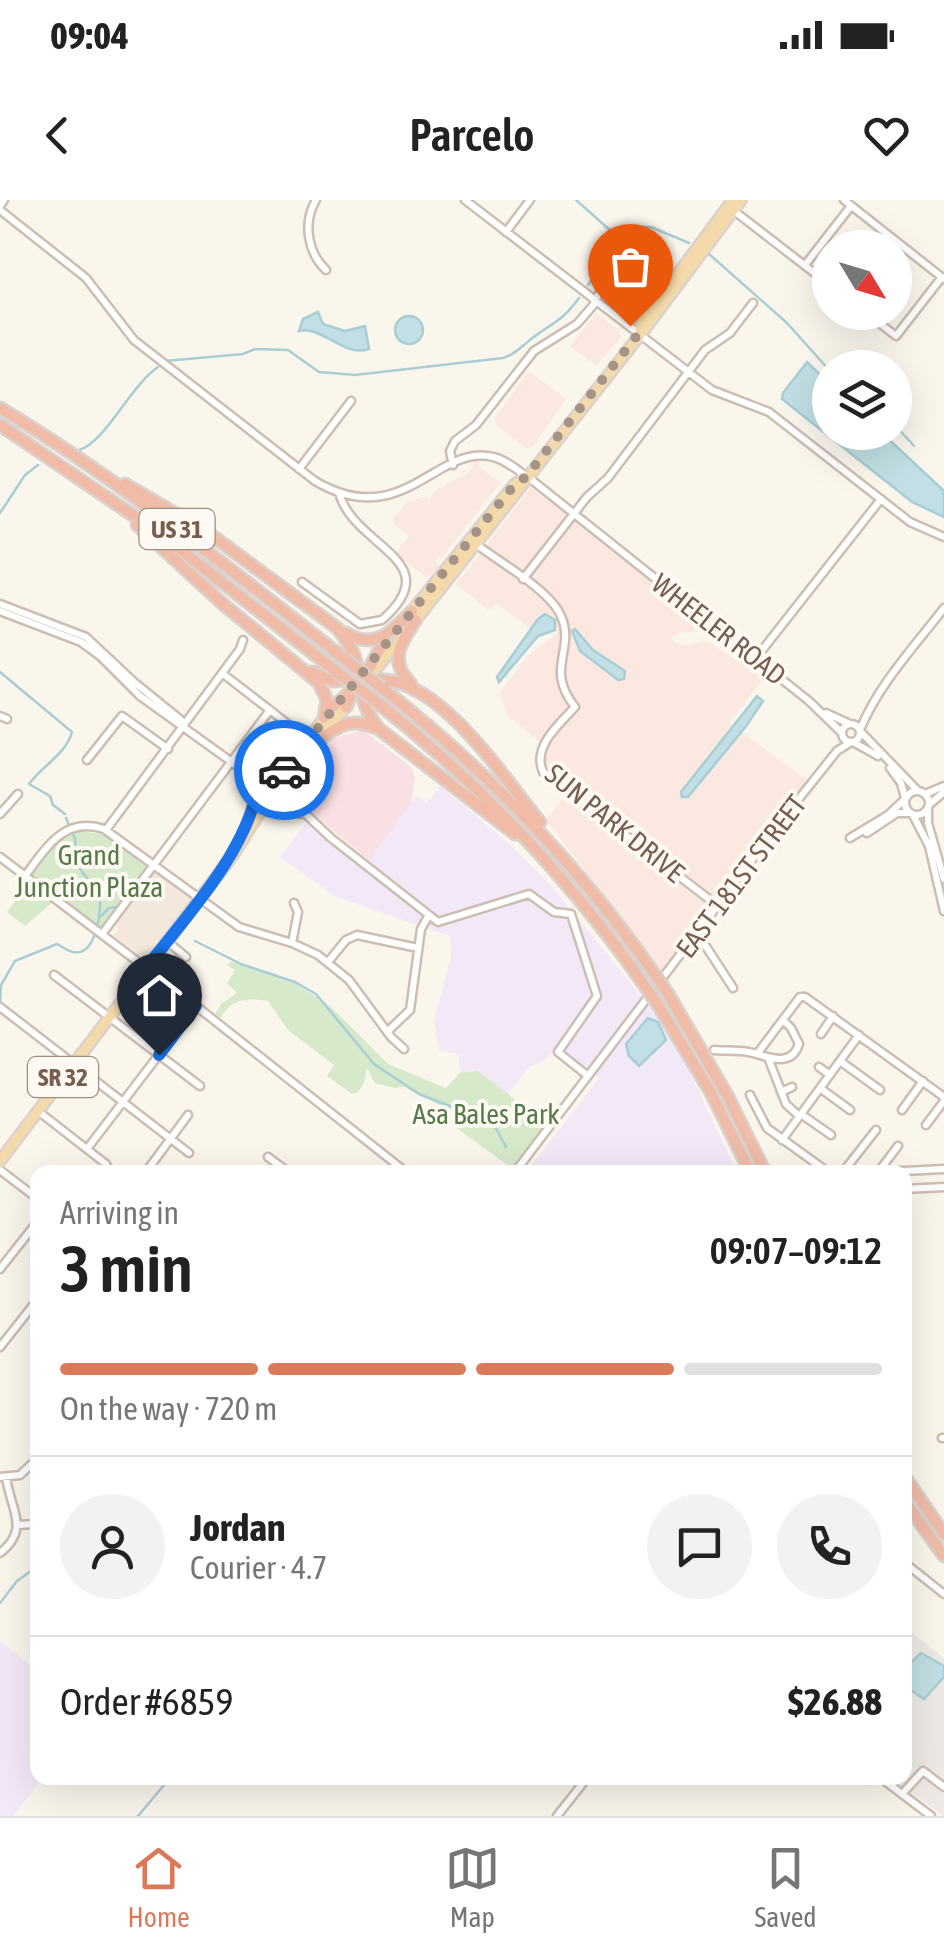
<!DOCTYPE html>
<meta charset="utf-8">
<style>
body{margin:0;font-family:"Asap Condensed",sans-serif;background:#f2f2f2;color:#222;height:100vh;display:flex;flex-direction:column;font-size:38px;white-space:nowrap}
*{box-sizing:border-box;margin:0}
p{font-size:32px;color:#767676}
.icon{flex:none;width:55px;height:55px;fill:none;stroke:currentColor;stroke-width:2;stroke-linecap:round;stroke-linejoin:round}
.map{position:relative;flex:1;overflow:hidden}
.sheet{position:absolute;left:30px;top:965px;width:882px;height:620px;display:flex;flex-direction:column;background:#fff;border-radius:20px;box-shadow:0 10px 40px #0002}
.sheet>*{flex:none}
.needle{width:65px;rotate:128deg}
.fabs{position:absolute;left:812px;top:30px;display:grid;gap:20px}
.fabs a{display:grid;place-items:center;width:100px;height:100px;border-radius:50%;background:#fff;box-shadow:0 10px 40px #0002;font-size:50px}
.pin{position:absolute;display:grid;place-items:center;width:85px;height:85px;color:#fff;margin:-102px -42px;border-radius:50% 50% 50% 0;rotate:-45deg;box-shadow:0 0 10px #0007}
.pin .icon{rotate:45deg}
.courier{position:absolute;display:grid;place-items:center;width:100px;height:100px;margin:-50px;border:8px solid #1a73e8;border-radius:50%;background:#fff;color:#222;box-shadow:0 2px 12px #0007}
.overview em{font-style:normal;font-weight:600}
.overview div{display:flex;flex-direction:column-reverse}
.overview{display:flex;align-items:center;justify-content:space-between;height:170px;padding:0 30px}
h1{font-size:65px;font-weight:600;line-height:75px}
.bar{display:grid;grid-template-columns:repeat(4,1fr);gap:15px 10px;align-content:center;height:120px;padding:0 30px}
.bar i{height:12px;border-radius:8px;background:#e0e0e0}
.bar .selected{background:#db7a5b}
.bar p{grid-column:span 4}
.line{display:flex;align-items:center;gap:25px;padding:0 30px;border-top:2px solid #e0e0e0}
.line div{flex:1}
.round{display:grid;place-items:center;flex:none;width:105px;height:105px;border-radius:52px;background:#f2f2f2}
.status{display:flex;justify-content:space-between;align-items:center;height:70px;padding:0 50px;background:#fff;direction:ltr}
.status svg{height:28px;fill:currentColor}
header{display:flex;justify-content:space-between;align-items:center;height:130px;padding:0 30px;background:#fff;font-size:45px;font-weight:600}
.dock{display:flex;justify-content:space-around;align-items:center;height:140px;border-top:2px solid #e0e0e0;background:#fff;font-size:28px;color:#767676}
.dock a{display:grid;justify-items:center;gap:5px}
.dock .selected{color:#db7a5b}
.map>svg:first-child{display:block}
</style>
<div class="status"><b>09:04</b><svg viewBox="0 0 49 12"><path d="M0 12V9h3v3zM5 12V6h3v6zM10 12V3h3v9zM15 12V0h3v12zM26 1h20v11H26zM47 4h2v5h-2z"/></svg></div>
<header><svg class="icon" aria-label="back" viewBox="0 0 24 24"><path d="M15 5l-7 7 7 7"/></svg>Parcelo<svg class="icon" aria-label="heart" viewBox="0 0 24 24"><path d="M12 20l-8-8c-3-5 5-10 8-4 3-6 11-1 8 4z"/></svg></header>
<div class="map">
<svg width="944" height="1616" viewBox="0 0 944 1616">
<rect width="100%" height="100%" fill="#fbf6ec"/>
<path fill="#f3e8db" d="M155 670 193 697 145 759 113 735 119 729 115 726Z"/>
<path fill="#fbe9e1" d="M596 113 619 130 621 137 596 166 570 146Z
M529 171 566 199 533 247 527 249 496 225 495 218Z
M479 262 478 266 500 283 442 358 439 356 435 361 441 367 427 378 398 355 397 351 409 336 394 324 393 318 407 302 426 296 431 301 430 298 439 287 442 289 447 283 464 276 473 268 471 264Z
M531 287 701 418 693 432 677 433 671 439 681 446 707 441 764 478 729 523 810 582 663 772 546 620 566 595 540 575 537 558 541 543 508 516 499 494 528 455 557 433 555 420 541 415 531 429 497 404 488 410 456 384Z"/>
<path fill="#eee9e4" d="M905 1427 944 1458V1616L890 1578H905Z"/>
<path fill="#f3e8f8" d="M440 586 505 640 553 688 656 814 690 873 737 972H526L599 878 563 851 554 850 545 860 529 867 508 894 478 871 461 873 458 854 439 850 434 822 451 756 450 736 336 697 280 657 306 623 363 667 417 596 427 603Z
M0 1441 37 1471 38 1578H43L13 1616H0Z"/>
<path fill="#f9e0e3" d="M363 530 411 567 415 577 411 604 369 660 308 610 295 598 294 591 334 538Z"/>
<path fill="#d6e9cb" d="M78 630 105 635 148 668 101 729 31 675 58 640Z
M29 683 53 702 25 726 7 712Z
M231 761 295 783 330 806 388 864 446 888 460 873 478 871 547 924 514 970 443 918 447 909 404 887 395 888 375 883 367 868 364 883 358 892 352 894 327 876 334 865 288 830 268 801C248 798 231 798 221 818L215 814 221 804 237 793 227 783 235 770 227 765Z"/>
<path fill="#c1dfe4" stroke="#a8ced5" stroke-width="2.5" d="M318 112 323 124 345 131 365 126 369 149C344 158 322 125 299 131L303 119Z
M395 130a14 14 0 1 1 28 0a14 14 0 1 1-28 0Z
M807 162 830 184V232L882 233 944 291V317L912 302 782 199 783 193Z
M545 414 555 420V430L538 436 499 482 497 477 538 419Z
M575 429 593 450 625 471 624 479 618 480 580 451 572 431Z
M757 496 763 501 747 525 688 597H682L681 592Z
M648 818 658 822 666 840 639 866 629 856 626 844Z
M921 1453 944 1466V1477L924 1499 905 1486V1468Z"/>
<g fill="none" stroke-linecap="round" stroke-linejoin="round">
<path stroke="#a8ced5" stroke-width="2.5" d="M576 0 620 39
M709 54 787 123 830 171
M588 85 631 27H651L689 43
M165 161 243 154 255 149 288 150 319 172 355 175 503 158C515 154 520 148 530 140 551 123 561 123 579 98
M895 225 914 246
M79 250C105 243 130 186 158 167
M0 313 25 275 38 265
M0 472 72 532C67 553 42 566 29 584L50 596 53 605 65 614
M101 716 109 708 116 707
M195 741 241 764 295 782 316 794 374 864 419 894 493 923 506 947
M0 804 1 785 15 761 57 744C63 747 67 751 73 752 97 757 101 710 100 695L77 665 75 639 66 618
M0 1403 17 1381 38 1366
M138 1616 170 1578"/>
<g stroke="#cdbeb2" stroke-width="11">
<path id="minor" d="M316 0C303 22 307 52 326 70
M465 0 712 190 769 212 910 322 944 337
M844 0 944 79
M0 6 4 0
M0 10 86 78 134 140 315 281C403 333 437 243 493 257 507 260 521 273 533 281L809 501 842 533
M733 10 830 85
M506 32 530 0
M805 65 851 6
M594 101 618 69
M865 112 896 136 942 77
M453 265 450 251 455 241 476 225 534 151 577 124 596 102
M299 269 351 201
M476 344C499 362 550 390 561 416 576 450 544 468 575 507 559 524 532 547 543 572L718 706
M523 379 587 297 608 278 705 150 730 133 753 103
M302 382 360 424 382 420C450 360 354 348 339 293
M0 404 86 437 134 482 181 520V523
M0 411 81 442 100 456 140 496 240 568 266 581
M756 458 881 299
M222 473 293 528
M826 513 850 524
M0 516 7 519
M842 533a9 9 0 1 1 18 0a9 9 0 1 1-18 0Z
M860 530C878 485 914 447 944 408
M861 532 917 590
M853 542 878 556
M87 560 122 516 168 549
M890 568 901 583 905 598
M280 590 331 638 438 722 529 694 554 712 571 714 597 796 558 852 588 876
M905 603a12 12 0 1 1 24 0a12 12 0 1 1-24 0Z
M925 594 944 586
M275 603 300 614
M930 604 944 592
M928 608V623L944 679
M0 614 18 594
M913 615 929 646 944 711
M106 630 240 449 243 440
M863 630 867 633 897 613H909
M850 638 888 615 904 600
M0 657 196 806 406 972
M25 676C46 648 64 616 104 629L239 727 292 743 318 755 349 780 391 837 404 849
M102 734 270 510
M696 736 707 748 733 788
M167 741 186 757
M292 743 298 712 294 703
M328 762 346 740 357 735 418 748
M54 775 200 886
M0 807 189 953
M387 832 410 810 421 729 429 715
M821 834 833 816
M714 850C725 851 737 850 749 852 767 856 791 869 799 844L791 828 783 820
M757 854 800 797H805L944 897
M769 860 786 904 799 916
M840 861 880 890
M819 867 830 875
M820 888 850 910
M781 892 792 887
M750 895 767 928 828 972
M902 910 923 881
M38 911 106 964 110 972
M801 914 831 935
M926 925 944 901
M782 940 859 835
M87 949 196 806
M268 957 288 972
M0 970 38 999
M879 971 898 946
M146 972 188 915
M515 972 790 610 837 551 851 542
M843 972 876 930
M883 972 944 969
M905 989 944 987
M0 1069 38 1021
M0 1147 38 1099
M36 1180 38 1178
M942 1238H944
M0 1277 20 1275 38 1258
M18 1325 34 1324
M0 1353C31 1329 10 1309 6 1277
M905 1363 944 1394
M881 1578 931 1616
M902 1594 923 1571 944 1587
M557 1616 587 1578"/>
</g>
<g stroke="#d9d2ce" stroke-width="14">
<path id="major" d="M640 130 642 122 733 0
M409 415 515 284 524 278
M411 426 647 126 741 0
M367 480 401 438
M249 619 259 586 281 574 326 516
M0 961 233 655 260 612 277 600 288 576 348 504"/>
</g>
<g stroke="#d9d2ce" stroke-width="15">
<path id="highway" d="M0 208C123 282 234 372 346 460
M0 225 159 333 337 472
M125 284 210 334 337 428C362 459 361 470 346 507
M137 325 223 404 319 483 327 500 324 518
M346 433C375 451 392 431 412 411
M379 450C361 483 354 497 379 529L515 634
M312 472 333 481 353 479
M368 481C433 466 504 579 540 622
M411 484C388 461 400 444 416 420
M382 488C486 570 577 663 653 772
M373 499C477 581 568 676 644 785
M334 506 353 489
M319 541C338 525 352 517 376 528
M667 792 727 895 765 972
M658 805 710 891 750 972
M905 1277 944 1334
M905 1302 944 1356"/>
</g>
<use href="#minor" stroke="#fff" stroke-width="6"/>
<use href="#major" stroke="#f4daaa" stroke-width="9"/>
<use href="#highway" stroke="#f0bca8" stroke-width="10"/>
<g stroke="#d9d2ce" stroke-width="15" stroke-linecap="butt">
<path id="highway-bridge" d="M346 460 382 488
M337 472 373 499
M653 772 667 792
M644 785 658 805"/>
</g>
<use href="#highway-bridge" stroke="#f0bca8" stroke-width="10"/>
</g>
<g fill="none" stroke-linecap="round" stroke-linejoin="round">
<path stroke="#a59387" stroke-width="10" stroke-dasharray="0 18" d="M284 570 515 284 526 277 639 133 630 126"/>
<path stroke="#1a73e8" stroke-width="12" d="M159 855 196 806 146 768C190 712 243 656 259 586L284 570"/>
</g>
<g text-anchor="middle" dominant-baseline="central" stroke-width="8" stroke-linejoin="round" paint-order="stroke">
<g fill="#fefaf3" stroke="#9f8d81" stroke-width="2.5">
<rect x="139.5" y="309" width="75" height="40" rx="8"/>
<rect x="28" y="857" width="70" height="40" rx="8"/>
</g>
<g font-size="25" font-weight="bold" fill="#765e50">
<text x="177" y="329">US 31</text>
<text x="63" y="877">SR 32</text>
</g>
<g font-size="28" fill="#765e50" stroke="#fefaf3">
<text transform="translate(719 429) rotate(38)">WHEELER ROAD</text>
<text transform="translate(615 623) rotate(39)">SUN PARK DRIVE</text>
<text transform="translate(741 676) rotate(-53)">EAST 181ST STREET</text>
</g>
<g font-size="28" fill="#567a49" stroke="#fefaf3">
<text x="89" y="655">Grand<tspan x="89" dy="32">Junction Plaza</tspan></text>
<text x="486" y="914">Asa Bales Park</text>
</g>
</g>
</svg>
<div class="fabs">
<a><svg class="needle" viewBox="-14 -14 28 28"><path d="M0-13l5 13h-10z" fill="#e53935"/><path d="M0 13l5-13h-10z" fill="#767676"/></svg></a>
<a><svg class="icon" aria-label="layers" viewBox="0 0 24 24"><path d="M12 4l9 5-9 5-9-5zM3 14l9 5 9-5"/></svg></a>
</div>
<div class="pin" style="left:630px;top:126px;background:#ea580c"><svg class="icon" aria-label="bag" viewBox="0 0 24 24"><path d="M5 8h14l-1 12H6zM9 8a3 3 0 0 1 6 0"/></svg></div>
<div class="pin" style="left:159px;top:855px;background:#1f2937"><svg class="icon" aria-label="home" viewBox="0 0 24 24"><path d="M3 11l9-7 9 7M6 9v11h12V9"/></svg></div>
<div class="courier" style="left:284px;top:570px"><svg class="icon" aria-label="car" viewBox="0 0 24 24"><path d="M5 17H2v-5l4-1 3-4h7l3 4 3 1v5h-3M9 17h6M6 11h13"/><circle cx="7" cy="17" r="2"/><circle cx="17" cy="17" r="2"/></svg></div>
<section class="sheet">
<div class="overview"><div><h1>3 min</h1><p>Arriving in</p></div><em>09:07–09:12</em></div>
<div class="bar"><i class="selected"></i><i class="selected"></i><i class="selected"></i><i></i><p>On the way · 720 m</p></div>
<div class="line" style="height:180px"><a class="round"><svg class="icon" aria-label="person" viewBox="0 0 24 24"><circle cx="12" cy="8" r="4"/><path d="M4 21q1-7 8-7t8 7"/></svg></a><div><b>Jordan</b><p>Courier · 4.7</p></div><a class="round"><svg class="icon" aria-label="chat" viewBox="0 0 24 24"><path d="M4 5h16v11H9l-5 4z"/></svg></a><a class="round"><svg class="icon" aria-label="phone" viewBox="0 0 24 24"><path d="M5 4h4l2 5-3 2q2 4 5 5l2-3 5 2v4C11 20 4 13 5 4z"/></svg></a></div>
<div class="line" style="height:130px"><div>Order #6859</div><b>$26.88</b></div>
</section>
</div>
<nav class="dock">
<a class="selected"><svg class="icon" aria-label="home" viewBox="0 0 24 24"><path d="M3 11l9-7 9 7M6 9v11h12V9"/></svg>Home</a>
<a><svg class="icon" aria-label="map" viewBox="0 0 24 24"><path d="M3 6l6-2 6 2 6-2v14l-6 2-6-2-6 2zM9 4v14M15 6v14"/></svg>Map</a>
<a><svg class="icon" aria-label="saved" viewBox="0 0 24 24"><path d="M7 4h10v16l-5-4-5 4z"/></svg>Saved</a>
</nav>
